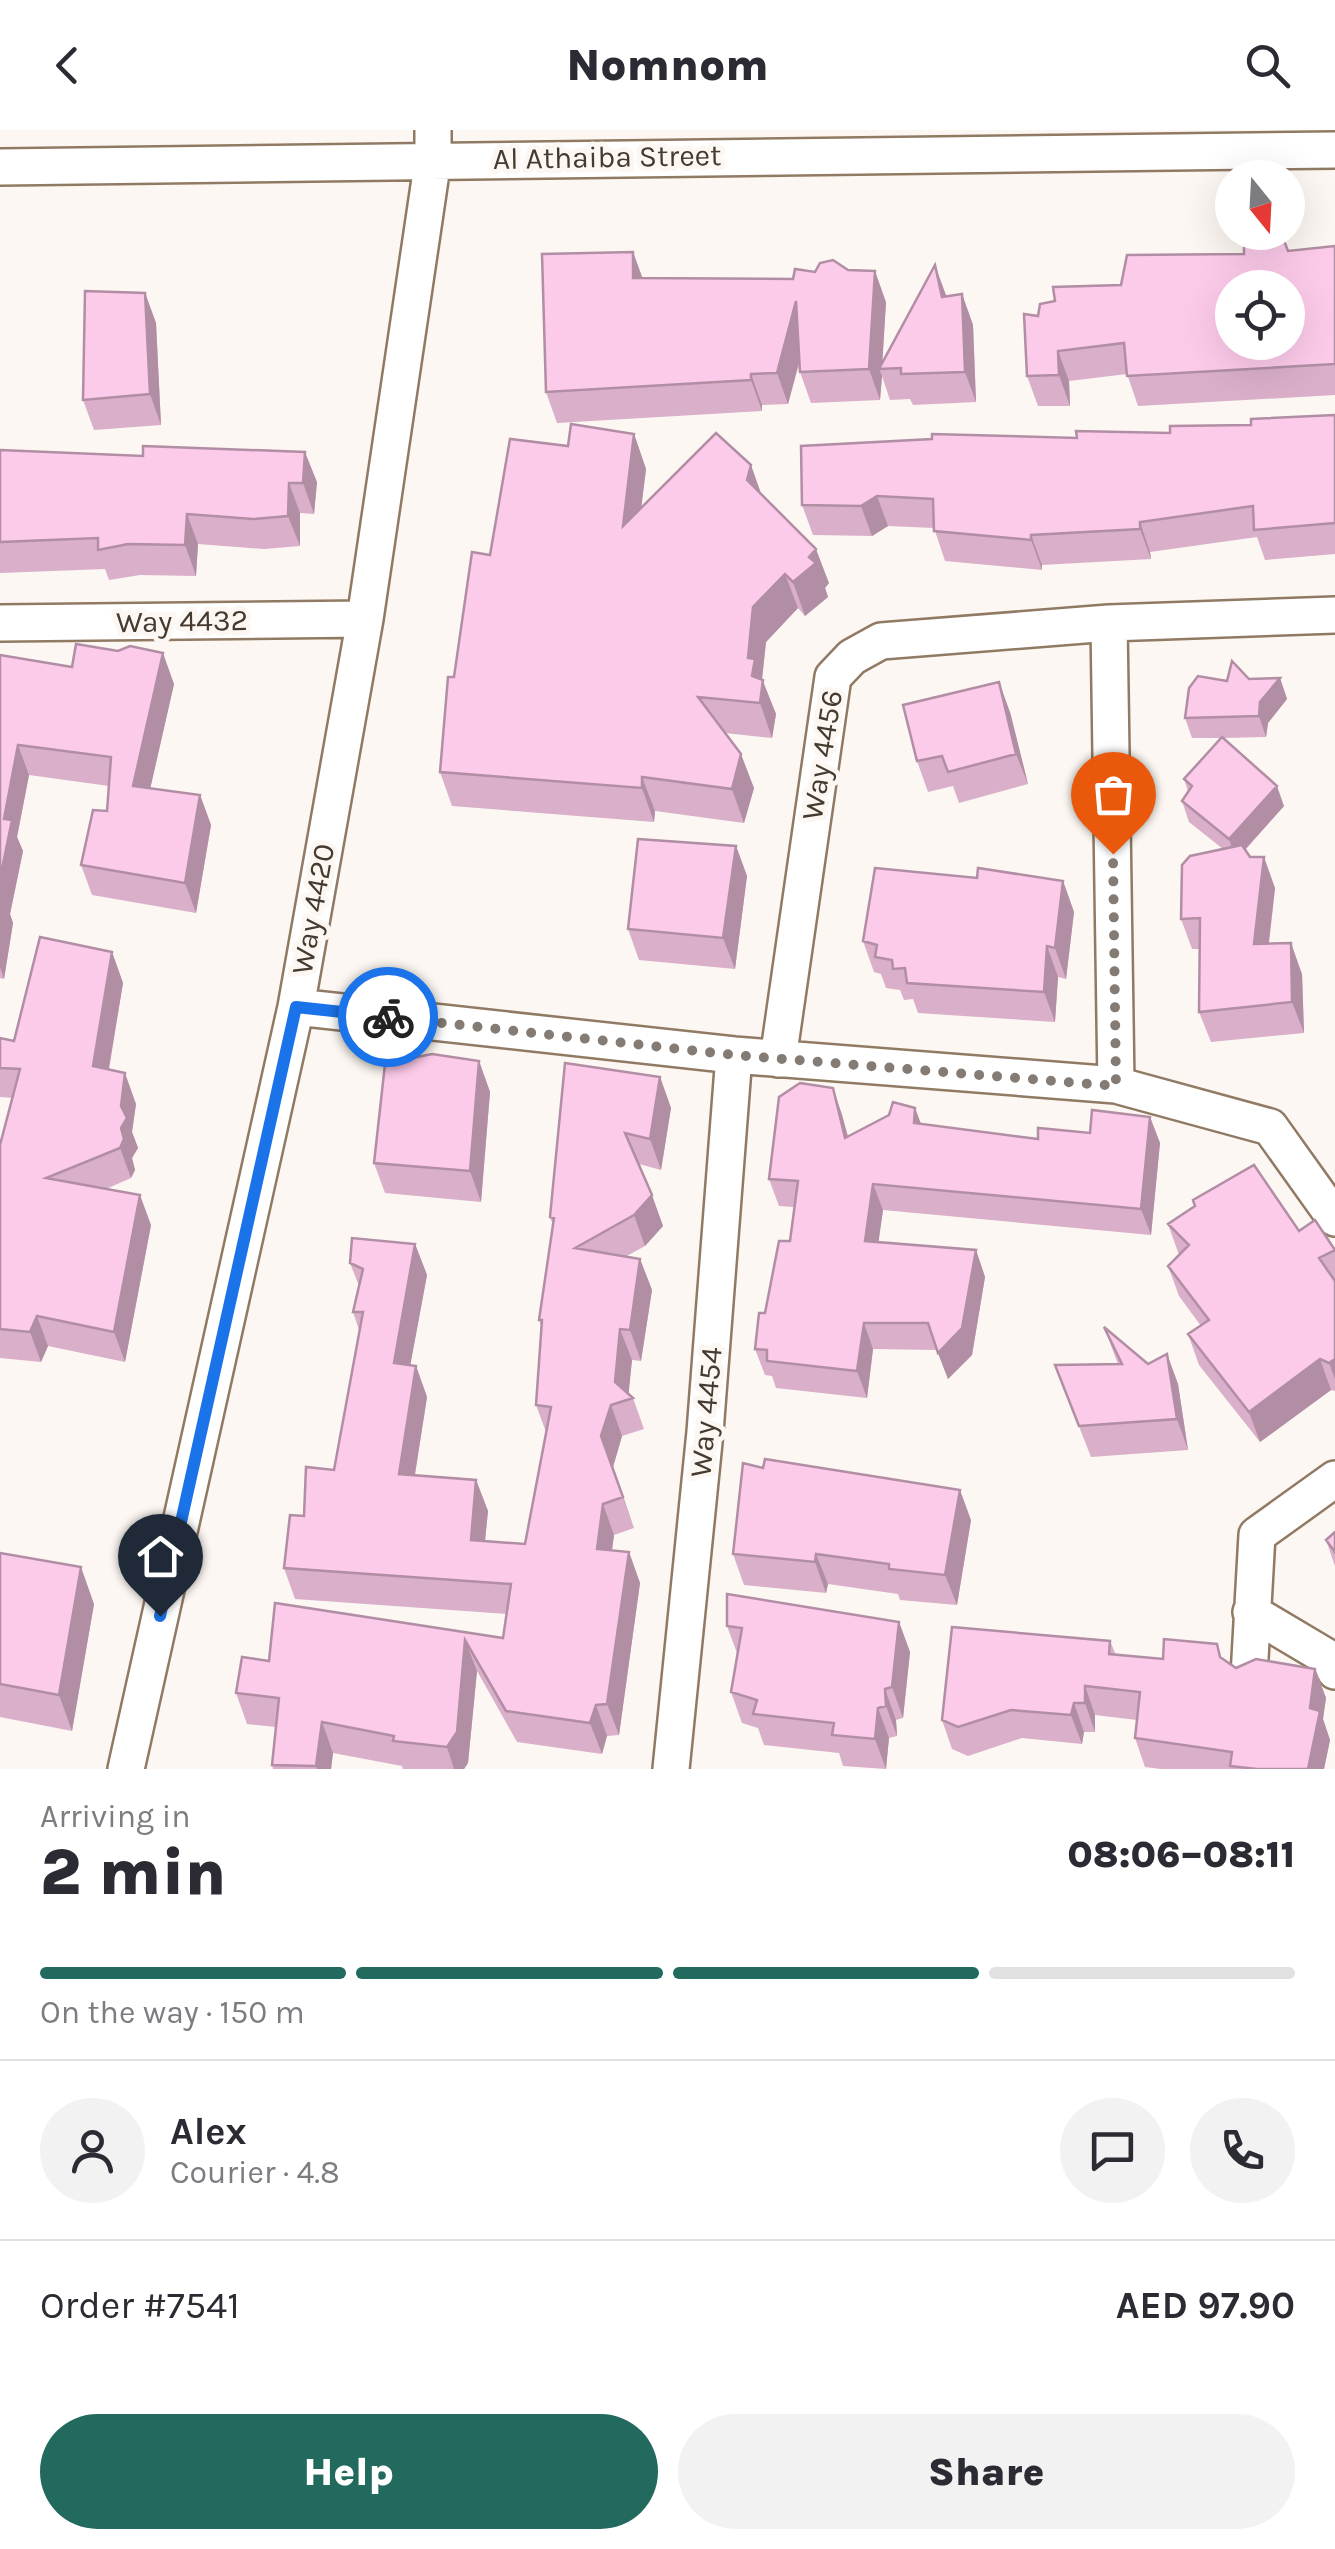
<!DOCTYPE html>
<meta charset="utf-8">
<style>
body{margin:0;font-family:Karla,sans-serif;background:#f2f2f3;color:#2b2b33;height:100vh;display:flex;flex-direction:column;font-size:38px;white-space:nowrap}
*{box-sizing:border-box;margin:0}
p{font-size:32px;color:#7c7c81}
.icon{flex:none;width:55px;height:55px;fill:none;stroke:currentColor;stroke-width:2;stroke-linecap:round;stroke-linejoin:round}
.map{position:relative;height:1639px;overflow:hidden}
.sheet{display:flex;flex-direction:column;background:#fff;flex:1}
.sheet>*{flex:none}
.needle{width:65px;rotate:162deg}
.controls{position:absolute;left:1215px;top:30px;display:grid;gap:20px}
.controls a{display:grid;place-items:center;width:90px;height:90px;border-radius:50%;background:#fff;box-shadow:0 10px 40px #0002;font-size:50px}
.pin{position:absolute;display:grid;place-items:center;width:85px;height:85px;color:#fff;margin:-102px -42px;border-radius:50% 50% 50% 0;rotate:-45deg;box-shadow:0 0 10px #0007}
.pin .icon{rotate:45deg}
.courier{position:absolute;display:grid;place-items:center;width:100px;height:100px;margin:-50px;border:8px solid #1a73e8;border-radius:50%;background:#fff;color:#222;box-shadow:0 2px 12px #0007}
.head em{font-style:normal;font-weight:800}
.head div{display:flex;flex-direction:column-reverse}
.head{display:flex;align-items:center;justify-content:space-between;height:170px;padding:0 40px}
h1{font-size:65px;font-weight:800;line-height:75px}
.bar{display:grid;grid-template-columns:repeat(4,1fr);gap:15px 10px;align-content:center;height:120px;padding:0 40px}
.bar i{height:12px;border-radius:8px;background:#e1e1e2}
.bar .on{background:#22695e}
.bar p{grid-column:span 4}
.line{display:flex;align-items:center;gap:25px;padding:0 40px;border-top:2px solid #e1e1e2}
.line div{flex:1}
.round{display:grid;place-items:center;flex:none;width:105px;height:105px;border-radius:52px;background:#f2f2f3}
.action{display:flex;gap:20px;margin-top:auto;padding:20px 40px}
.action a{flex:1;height:115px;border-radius:60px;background:#22695e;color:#fff;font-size:40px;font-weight:800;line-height:115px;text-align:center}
.action a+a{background:#f2f2f3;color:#2b2b33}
header{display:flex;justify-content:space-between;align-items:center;height:130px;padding:0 40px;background:#fff;font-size:45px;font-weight:800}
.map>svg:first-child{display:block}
</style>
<header><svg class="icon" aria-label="back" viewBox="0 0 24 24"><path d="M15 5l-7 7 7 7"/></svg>Nomnom<svg class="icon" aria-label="search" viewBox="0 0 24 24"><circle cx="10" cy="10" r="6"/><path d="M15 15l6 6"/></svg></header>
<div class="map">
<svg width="1335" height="1639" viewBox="0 0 1335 1639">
<rect width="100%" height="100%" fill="#fcf7f2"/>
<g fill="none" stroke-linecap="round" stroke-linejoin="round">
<g stroke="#917a63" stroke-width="40">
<path id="minor" d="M0 37 1335 20
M0 493 365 489
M1109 493 1116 955
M296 877 734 925 1116 955 1270 997 1335 1088
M778 929 833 547 852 527 881 511 1109 493 1335 485
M1251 1482 1330 1529 1335 1541
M1249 1546 1257 1405 1335 1349
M126 1639 296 877 365 489 433 29V0
M671 1639 705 1302 734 925"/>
</g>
<use href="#minor" stroke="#fff" stroke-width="35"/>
</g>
<path fill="#daafc9" d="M1335 116V265L1138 276 1127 244 1069 251 1070 276H1038L1027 246 1038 186 1121 155 1244 124Z
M633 122 642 148 793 149 815 142 886 172 882 233 946 166 962 164 973 195 976 272 913 275 910 269 890 270 882 246 880 270 811 273 800 242V231L788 274 762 275V281L557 293 546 262Z
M145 163 156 193 161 295 94 300 83 270Z
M1335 285V424L1265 430 1257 407 1150 422 1151 429 1042 435V440L945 431 934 398 888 396 872 406 813 405 802 375 1077 308 1170 303Z
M634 304 646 339 641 377 761 364 829 453 825 458 828 467 805 486 798 478 766 512 762 549 776 584 772 608 725 603 754 658 744 693 655 681 654 692 452 676 440 642 454 547 490 425 568 316Z
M0 320 317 352 314 384 300 383V416L264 419 198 414 196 446 140 445 109 450 105 439 0 443Z
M0 525 174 554 150 659 200 665 211 695 196 783 92 765 81 735 107 681 109 656 29 645 17 707 23 721 10 784 13 793 4 849 0 848Z
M1280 548 1287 569 1268 593 1266 607 1222 608 1284 676 1245 719 1275 758 1269 814 1302 844 1304 903 1211 912 1199 882 1200 819H1192L1181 789 1223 719 1189 692 1182 671 1188 661 1184 649 1222 608H1192L1185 588 1227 551 1249 549Z
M1010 582 1028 654 959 673 953 656 928 662 917 631Z
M736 716 747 746 735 839 639 830 628 799Z
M977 748 1063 751 1074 782 1066 849 1058 847 1055 892 918 883 913 869 904 870 900 860 886 858 881 844 874 842 863 811Z
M112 822 123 853 109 940 136 974 132 1002 138 1018 132 1028 135 1040 131 1048 106 1059 151 1095 125 1232 48 1216 41 1232 0 1228V1015L13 968 0 967V908L14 911Z
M479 931 490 962 481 1072 385 1063 374 1033Z
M565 933 660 947 671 978 661 1040 639 1034 663 1096 645 1116 625 1127 640 1129 652 1160 641 1231 632 1230 628 1264 633 1268 644 1299 622 1306 613 1337 634 1398 614 1405 612 1420 629 1422 640 1453 619 1605 607 1606 602 1624 517 1612 477 1541 468 1633 464 1639H403L402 1636 333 1623 331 1639H273L272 1635 276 1597 247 1594 236 1563 242 1527 269 1531 275 1473 503 1508 507 1484 295 1469 284 1438 290 1385 304 1386 306 1337 334 1340 359 1200 353 1182 359 1156 350 1133 352 1108 415 1114 427 1145 410 1235 416 1236 427 1267 415 1345 476 1350 488 1381 485 1411 525 1414 546 1302 536 1275 542 1198 539 1190 553 1095 550 1087Z
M833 958 842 985 848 1006 915 978 921 994 1038 1009 1090 1003 1150 987 1160 1013 1151 1105 883 1080 878 1112 976 1120 985 1147 972 1225 948 1249 937 1220 873 1219 867 1268 776 1258 772 1246 765 1245 755 1219 765 1183 790 1111 794 1077 779 1076 769 1049Z
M1315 1090 1335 1121V1261L1331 1260 1260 1312 1199 1235 1188 1204 1201 1196 1179 1166 1168 1136 1179 1125 1168 1094 1299 1101Z
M1104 1197 1148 1234 1167 1224 1178 1254 1188 1320 1091 1327 1055 1235 1118 1234Z
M971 1390 957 1475 900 1470 898 1464 828 1454 826 1463 744 1455 733 1424Z
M1326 1410 1335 1422V1436Z
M0 1422 94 1474 72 1601 0 1587Z
M899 1492 910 1522 903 1588 896 1590 897 1606 889 1608 886 1639 843 1636 839 1623 764 1615 758 1598 742 1593 731 1562 737 1523 727 1496Z
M1110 1511 1116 1525 1163 1529H1223L1236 1538 1315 1539 1326 1568 1323 1589 1330 1610 1324 1639H1161L1145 1637 1135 1608 1137 1590 1095 1585V1602H1084L1082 1614 1022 1608 968 1626 952 1619 942 1590Z"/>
<path fill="#b18ea4" d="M633 122 644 152 633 148Z
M935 135 946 165 954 197 942 167Z
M875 141 886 172 882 239H879L882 246 880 270 869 239Z
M145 163 156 193 161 295 150 264Z
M962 164 973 195 976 272 965 242Z
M796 171 807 201 788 274 777 243Z
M1058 221 1069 251 1070 276 1059 245Z
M751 244 762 275V281L751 250Z
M634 304 646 339 635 430 623 396Z
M305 322 317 352 314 384 303 353Z
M751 335 763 369 747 350Z
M289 353 300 383V416L288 386Z
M877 366 888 396 872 406 861 376Z
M187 384 198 414 196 446 185 415Z
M1140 392 1150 422 1151 429 1140 399Z
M1031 405 1042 435V440L1031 410Z
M816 419 829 453 825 458 828 467 805 486 793 452Z
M785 444 798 478 766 512 762 549 776 584 772 608 760 573 748 528 753 477Z
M163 523 174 554 144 686 133 656Z
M1280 548 1287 569 1268 593 1266 607 1259 586 1260 572Z
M999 552 1010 582 1028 654 1016 624Z
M18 615 29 645 17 707 23 721 10 784 13 793 4 849 0 837V749L4 689Z
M741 624 754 658 744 693 732 659Z
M642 647 655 681 654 692 642 658Z
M1277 656 1284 676 1236 730 1229 709Z
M200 665 211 695 196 783 185 753Z
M736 716 747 746 735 839 723 808Z
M1264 727 1275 758 1265 844 1254 814Z
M1063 751 1074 782 1066 849 1055 818Z
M1291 813 1302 844 1304 903 1292 872Z
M1047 816 1058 847 1055 892 1044 862Z
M112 822 123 853 104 966 93 936Z
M479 931 490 962 481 1072 470 1041Z
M125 943 136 974 132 1002 138 1018 132 1028 135 1040 131 1048 120 1018 121 976Z
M660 947 671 978 661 1040 650 1009Z
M833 958 842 985 855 1034 845 1008Z
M915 978 925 1005 914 993Z
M1150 987 1160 1013 1151 1105 1141 1079Z
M873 1054 883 1080 875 1137 865 1111Z
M140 1065 151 1095 125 1232 114 1202Z
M652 1065 663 1096 645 1116 634 1085Z
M415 1114 427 1145 405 1264 394 1233Z
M976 1120 985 1147 972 1225 948 1249 938 1223Z
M640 1129 652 1160 641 1231 630 1200Z
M37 1186 48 1216 41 1232 30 1202Z
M864 1193 873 1219 867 1268 857 1241Z
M620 1199 632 1230 628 1270 615 1252Z
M1167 1224 1178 1254 1188 1320 1177 1289Z
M1320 1229 1331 1260 1260 1312 1249 1282Z
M1335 1229V1249L1329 1233Z
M416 1236 427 1267 410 1375 399 1344Z
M611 1275 622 1306 613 1337 634 1398 601 1306Z
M476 1350 488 1381 482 1440 471 1410Z
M960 1360 971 1390 957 1475 945 1445Z
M603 1374 614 1405 608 1450 597 1419Z
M629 1422 640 1453 619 1605 607 1574Z
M816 1424 828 1454 826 1463 815 1432Z
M81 1437 94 1474 72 1601 59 1565Z
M899 1492 910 1522 903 1588 892 1557Z
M465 1510 477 1541 468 1633 464 1639H454L447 1617Z
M1315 1539 1326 1568 1323 1589 1330 1610 1324 1639H1308L1310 1578Z
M1085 1556 1095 1585V1602L1085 1573Z
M885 1559 896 1590 897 1606 886 1576Z
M1074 1573 1084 1602 1082 1614 1071 1585Z
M596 1575 607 1606 602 1624 590 1593Z
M878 1578 889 1608 886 1639 875 1609Z
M322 1592 333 1623 331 1639H317L316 1636Z"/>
<path fill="#fdcbea" stroke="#b18ea4" stroke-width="2.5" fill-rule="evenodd" d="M1244 108H1283L1288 121 1335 116V234L1127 246 1124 213 1058 221 1059 245 1027 246 1024 184 1038 186 1040 174 1055 171 1053 157 1121 155 1127 125 1244 124ZM1232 158H1288V212H1232Z
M633 122V148L793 149 795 139 815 142 820 133 833 130 848 140 875 141 869 239 800 242 796 171 777 243 751 244V250L546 262 542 124Z
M935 135 942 167 962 164 965 242 901 244V238L879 239Z
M85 161 145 163 150 264 83 270Z
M1335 285V393L1254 400 1253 376 1140 392V399L1031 405V410L934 401 933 369 877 366 861 376 802 375 801 316 932 309V304L1077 308 1076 301 1170 303V296L1251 295V289Z
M571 294 634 304 623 396 716 303 751 335 747 350 816 419 809 427 816 433 793 452 785 444 753 477 748 528 755 529 752 546 763 550 760 573 698 567 741 624 732 659 642 647V658L440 642 448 547H454L472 422 490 425 510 309 568 316Z
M143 316 305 322 303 353H289L288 386 253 389 187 384 185 415 128 414 98 420V408L0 412V320L143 326Z
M76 514 118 521 130 516 163 523 133 656 200 665 185 753 81 735 93 680 107 681 111 627 18 615 4 689 12 690 0 749V525L72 537Z
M1232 531 1249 549 1280 548 1260 572 1259 586 1185 588 1189 558 1198 546 1227 551Z
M999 552 1016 624 948 642 942 626 917 631 903 575Z
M1222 607 1277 656 1229 709 1182 671 1192 656 1184 649Z
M638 709 736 716 723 808 628 799Z
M1242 715 1250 727H1264L1254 814 1291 813 1292 872 1199 882 1200 788 1181 789 1182 735 1190 726Z
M875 738 977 748 978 738 1063 751 1055 818 1047 816 1044 862 907 853 905 838 893 839 892 830 875 827 877 815 863 811Z
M40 807 112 822 93 936 125 943 121 976 127 988 121 998 124 1009 120 1018 46 1048 140 1065 114 1202 37 1186 30 1202 0 1199V1015L20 939 0 938V908L14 911Z
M432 924 479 931 470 1041 374 1033 386 925 407 929Z
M565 933 660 947 650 1009 625 1003 652 1065 634 1085 575 1118 640 1129 630 1200 620 1199 615 1252 633 1268 611 1275 601 1306 623 1367 603 1374 597 1419 629 1422 607 1574 596 1575 590 1593 506 1581 465 1510 457 1602 447 1617 393 1611 394 1606 322 1592 316 1636 272 1635 279 1568 236 1563 242 1527 269 1531 275 1473 503 1508 511 1454 284 1438 290 1385 304 1386 306 1337 334 1340 363 1182H353L363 1139 350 1133 352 1108 415 1114 394 1233 416 1236 399 1344 476 1350 471 1410 525 1414 551 1277 536 1275 542 1190H539L554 1088 550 1087Z
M800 953 833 958 845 1008 889 985 893 972 915 978 914 993 1038 1009V998L1090 1003 1092 980 1150 987 1141 1079 873 1054 865 1111 976 1120 962 1198 938 1223 928 1193H864L857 1241 767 1231V1220L755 1219 759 1183H765L779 1111H790L798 1051 769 1049 779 967Z
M1254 1035 1299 1101 1315 1090 1335 1120 1319 1128 1335 1151V1229L1329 1233 1320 1229 1249 1282 1188 1204 1209 1190 1168 1136 1189 1115 1168 1094 1195 1076 1193 1070Z
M1104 1197 1148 1234 1167 1224 1177 1289 1079 1296 1055 1235 1122 1234Z
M765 1329 960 1360 945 1445 889 1439V1434L816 1424 815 1432 733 1424 743 1333 763 1338Z
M1335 1402V1422L1326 1410Z
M0 1423 81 1437 59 1565 0 1554Z
M727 1464 899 1492 892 1557 885 1559 886 1576 878 1578 875 1609 832 1605 834 1593 753 1584 757 1570 731 1562 742 1498 727 1496Z
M952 1497 1110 1511 1109 1524 1163 1529 1164 1509 1217 1514 1220 1527 1236 1538 1256 1529 1315 1539 1310 1578 1320 1581 1308 1639H1257L1230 1636 1232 1622 1135 1608 1140 1562 1085 1556V1573H1074L1071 1585 1011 1580 958 1597 942 1590Z"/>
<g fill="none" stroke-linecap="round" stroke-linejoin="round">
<path stroke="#847c74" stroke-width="10" stroke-dasharray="0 18" d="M388 887 734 925 1116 956 1113 724"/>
<path stroke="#1a73e8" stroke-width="12" d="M160 1486 296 877 388 887"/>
</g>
<g text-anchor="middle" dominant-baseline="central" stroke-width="10" stroke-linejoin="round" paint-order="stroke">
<g font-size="30" fill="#443a30" stroke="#fcf7f2">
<text transform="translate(607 27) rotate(-1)">Al Athaiba Street</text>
<text transform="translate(182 491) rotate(-1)">Way 4432</text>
<text transform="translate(822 625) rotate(-81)">Way 4456</text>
<text transform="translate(313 779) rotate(-80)">Way 4420</text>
<text transform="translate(706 1282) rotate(-85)">Way 4454</text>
</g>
</g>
</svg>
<div class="controls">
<a><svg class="needle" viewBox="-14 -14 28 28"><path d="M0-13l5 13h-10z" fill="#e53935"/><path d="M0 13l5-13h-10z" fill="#7c7c81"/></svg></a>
<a><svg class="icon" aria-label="locate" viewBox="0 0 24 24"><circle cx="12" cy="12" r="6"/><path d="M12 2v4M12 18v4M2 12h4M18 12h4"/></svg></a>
</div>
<div class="pin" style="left:1113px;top:724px;background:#ea580c"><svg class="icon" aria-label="bag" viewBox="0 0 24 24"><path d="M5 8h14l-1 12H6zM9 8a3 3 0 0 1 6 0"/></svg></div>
<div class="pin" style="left:160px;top:1486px;background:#1f2937"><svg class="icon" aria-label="home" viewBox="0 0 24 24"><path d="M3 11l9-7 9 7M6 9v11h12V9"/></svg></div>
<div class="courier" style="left:388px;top:887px"><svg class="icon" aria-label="bike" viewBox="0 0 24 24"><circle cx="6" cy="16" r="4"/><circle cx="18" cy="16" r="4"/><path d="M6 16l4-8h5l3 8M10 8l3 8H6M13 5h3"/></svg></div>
</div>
<section class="sheet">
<div class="head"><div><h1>2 min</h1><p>Arriving in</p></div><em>08:06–08:11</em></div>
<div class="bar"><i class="on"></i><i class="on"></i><i class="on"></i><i></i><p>On the way · 150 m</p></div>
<div class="line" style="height:180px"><a class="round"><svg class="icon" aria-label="person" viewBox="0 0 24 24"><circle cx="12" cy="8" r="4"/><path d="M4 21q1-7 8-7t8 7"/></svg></a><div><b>Alex</b><p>Courier · 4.8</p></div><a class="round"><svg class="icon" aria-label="chat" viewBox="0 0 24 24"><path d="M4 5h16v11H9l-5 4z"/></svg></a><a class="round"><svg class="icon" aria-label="phone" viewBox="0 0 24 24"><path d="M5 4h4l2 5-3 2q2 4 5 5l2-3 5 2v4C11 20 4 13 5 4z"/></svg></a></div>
<div class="line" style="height:130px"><div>Order #7541</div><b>AED 97.90</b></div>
<div class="action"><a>Help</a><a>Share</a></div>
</section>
